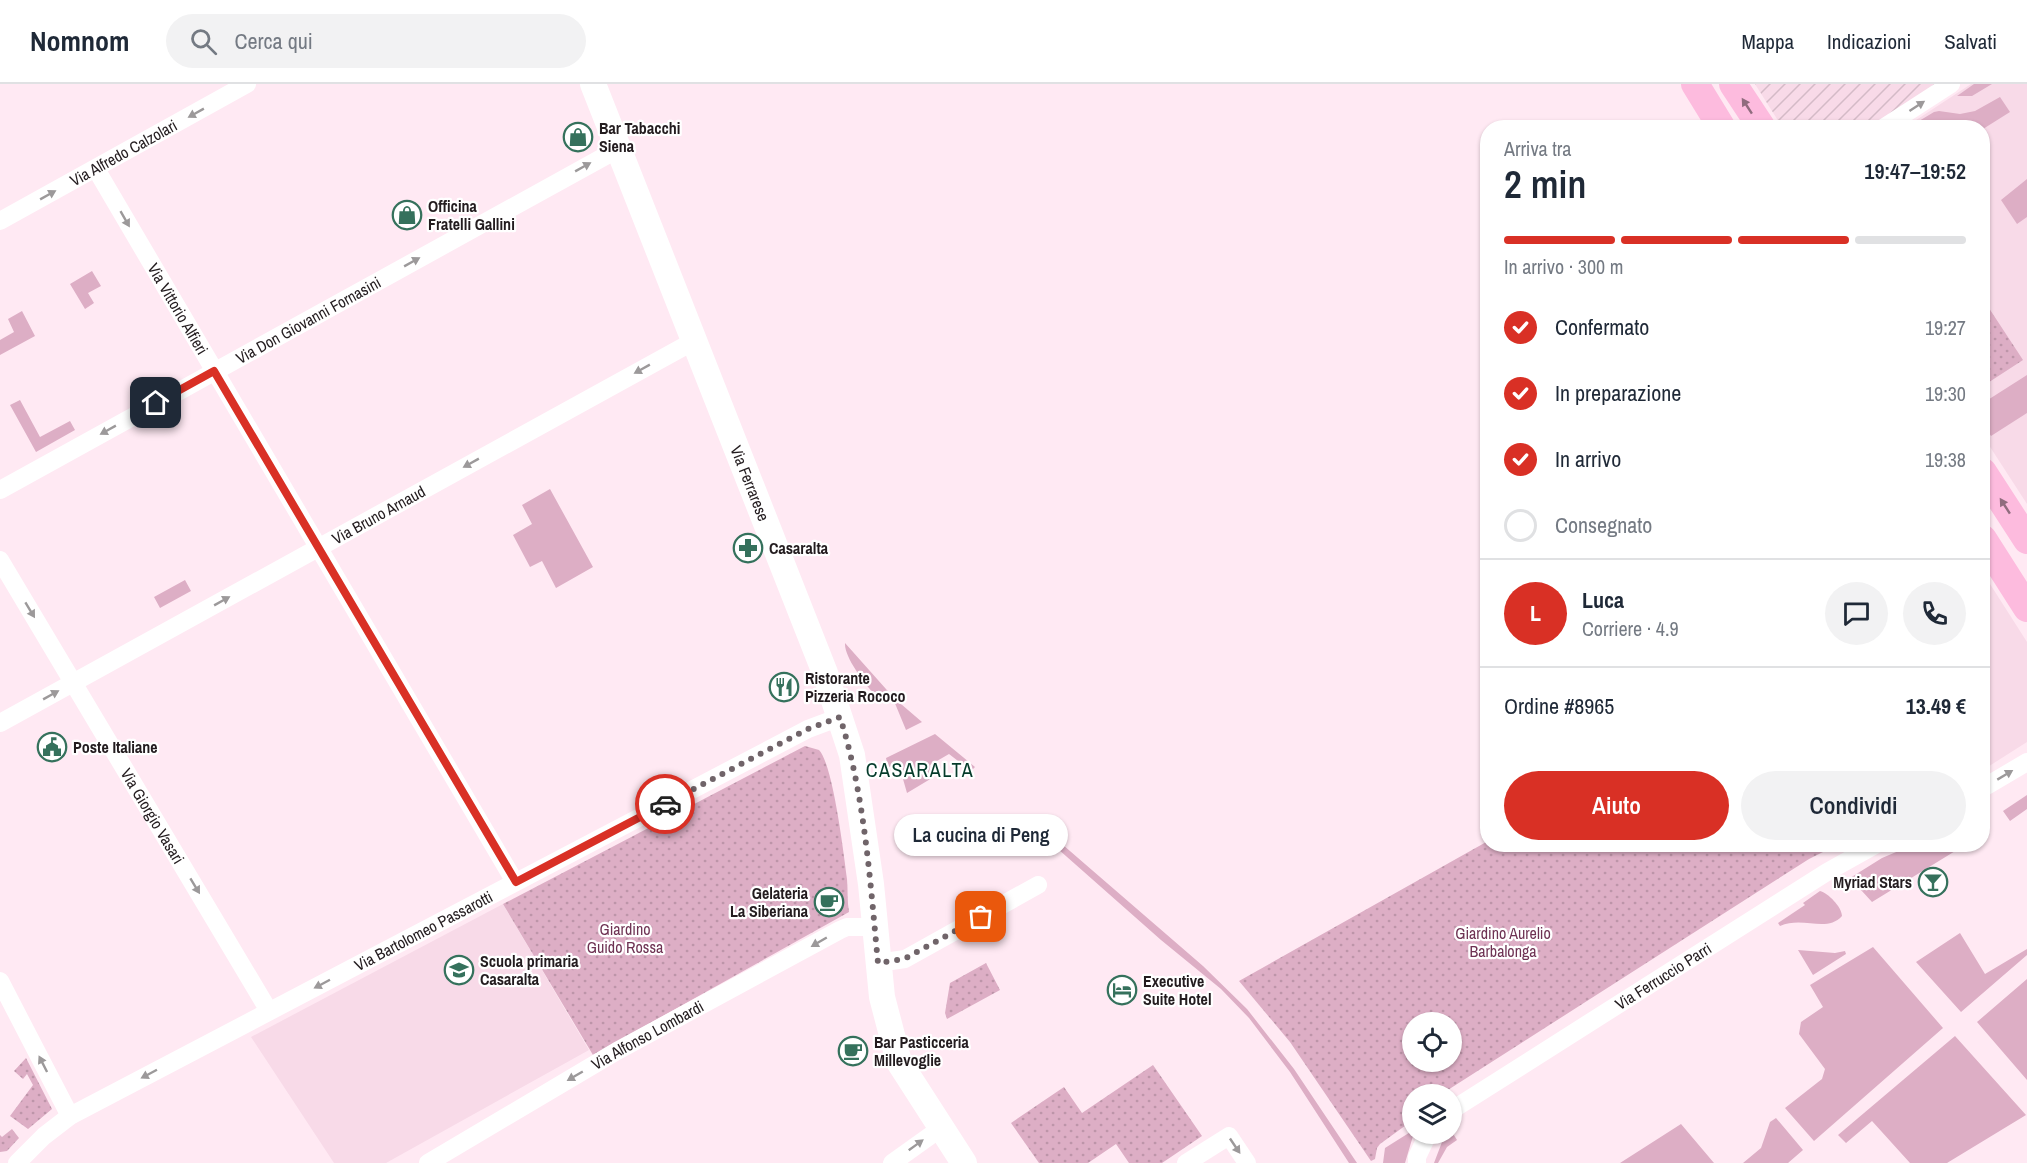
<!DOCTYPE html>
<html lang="it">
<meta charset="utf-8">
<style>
body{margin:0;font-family:"Archivo Narrow",sans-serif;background:#f2f2f3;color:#1f2937;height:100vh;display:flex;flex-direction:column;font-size:22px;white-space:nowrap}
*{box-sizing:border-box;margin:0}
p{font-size:20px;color:#747a83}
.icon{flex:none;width:33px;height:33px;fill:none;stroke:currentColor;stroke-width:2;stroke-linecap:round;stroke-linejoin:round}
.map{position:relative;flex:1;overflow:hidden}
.details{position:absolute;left:1480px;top:36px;width:510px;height:732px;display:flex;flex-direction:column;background:#fff;border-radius:24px;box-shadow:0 2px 4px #0004}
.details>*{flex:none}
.tools{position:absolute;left:1402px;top:928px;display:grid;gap:12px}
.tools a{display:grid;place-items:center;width:60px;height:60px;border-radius:50%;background:#fff;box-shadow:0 2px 4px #0004;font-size:30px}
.pin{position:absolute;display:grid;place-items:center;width:51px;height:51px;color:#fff;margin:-26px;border-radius:12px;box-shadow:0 3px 9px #0006}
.courier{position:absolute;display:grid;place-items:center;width:60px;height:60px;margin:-30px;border:4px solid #d93025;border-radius:50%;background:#fff;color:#222;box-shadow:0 2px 8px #0007}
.bubble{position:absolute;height:42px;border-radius:21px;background:#fff;box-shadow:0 2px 4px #0004;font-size:20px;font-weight:600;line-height:42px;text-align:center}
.overview em{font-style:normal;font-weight:600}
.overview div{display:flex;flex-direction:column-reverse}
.overview{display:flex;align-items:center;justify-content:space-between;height:102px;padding:0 24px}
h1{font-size:39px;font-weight:600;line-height:45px}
.bar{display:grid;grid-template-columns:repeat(4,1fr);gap:9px 6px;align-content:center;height:72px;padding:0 24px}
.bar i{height:8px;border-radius:4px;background:#e0e1e3}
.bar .active{background:#d93025}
.bar p{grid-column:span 4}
.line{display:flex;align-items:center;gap:15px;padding:0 24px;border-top:2px solid #e0e1e3}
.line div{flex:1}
.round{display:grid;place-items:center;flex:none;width:63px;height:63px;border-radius:32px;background:#f2f2f3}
ol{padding:0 24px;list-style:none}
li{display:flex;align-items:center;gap:18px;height:66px}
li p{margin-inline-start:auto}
li .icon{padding:6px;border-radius:50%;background:#d93025;color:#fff;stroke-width:4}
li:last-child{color:#747a83}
li i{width:33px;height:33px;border:3px solid #e0e1e3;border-radius:50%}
.action{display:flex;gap:12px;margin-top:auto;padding:12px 24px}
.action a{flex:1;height:69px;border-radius:36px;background:#d93025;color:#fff;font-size:24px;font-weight:600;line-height:69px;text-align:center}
.action a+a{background:#f2f2f3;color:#1f2937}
header{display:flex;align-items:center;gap:36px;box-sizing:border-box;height:84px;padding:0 30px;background:#fff;border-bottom:2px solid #e0e1e3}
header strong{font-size:28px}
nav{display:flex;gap:33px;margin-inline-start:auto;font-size:21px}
.search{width:420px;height:54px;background:#f2f2f3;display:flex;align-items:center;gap:15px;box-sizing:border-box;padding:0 21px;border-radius:33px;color:#747a83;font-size:22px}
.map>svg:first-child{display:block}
</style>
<header>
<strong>Nomnom</strong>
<div class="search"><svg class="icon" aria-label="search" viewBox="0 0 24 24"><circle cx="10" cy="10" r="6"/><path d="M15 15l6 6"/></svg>Cerca qui</div>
<nav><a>Mappa</a><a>Indicazioni</a><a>Salvati</a></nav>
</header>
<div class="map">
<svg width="2027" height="1079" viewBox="0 0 2027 1079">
<defs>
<pattern id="industrial-furrows" width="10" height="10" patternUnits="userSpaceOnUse" patternTransform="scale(1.5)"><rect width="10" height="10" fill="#f8dae8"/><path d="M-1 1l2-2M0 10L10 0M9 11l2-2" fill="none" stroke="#d4bac7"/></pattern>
<pattern id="park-dots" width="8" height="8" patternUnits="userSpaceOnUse" patternTransform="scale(1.5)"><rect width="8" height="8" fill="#ddaec5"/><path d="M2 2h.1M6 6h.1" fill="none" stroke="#bd95a9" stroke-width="1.8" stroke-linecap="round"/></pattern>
</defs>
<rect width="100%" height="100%" fill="#ffe9f3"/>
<path fill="#f8dae8" d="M1971 0H2027V420L1983 352V44H1904Z
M1983 489 2027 558V658L1983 686Z
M503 820 589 966 386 1079H334L251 953Z"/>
<path fill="url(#industrial-furrows)" d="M1755 0H1950L1883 44 1782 43Z"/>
<path fill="#ddaec5" d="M1974 0H1992L1972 12H1957Z
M2000 13 2010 28 1983 45 1909 43 1934 28 1939 27 1960 30 1975 27Z
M2027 95V133L2017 140 2001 116Z
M92 187 101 202 88 209 94 219 85 225 70 200Z
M22 227 35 252 0 271V256L14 248 8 235Z
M2027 291V329L1991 352 1983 340V319Z
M20 316 40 353 70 337 75 346 36 368 10 321Z
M550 405 593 483 556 504 542 477 530 483 513 451 532 440 522 421Z
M185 496 191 507 160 524 154 513Z
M845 559 894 614 922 638 906 646 894 617 886 620 878 607 873 609C864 598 844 573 845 559Z
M935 650 975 683 971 687 949 670 930 681 932 694 907 709 899 681 888 683 886 674Z
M2027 711V725L2010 737 2003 727Z
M1915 760 1965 761 1872 818 1850 794 1882 774Z
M1063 761 1203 882 1247 925 1294 985 1357 1079H1349L1290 988 1249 934 1221 905 1161 856 1058 765Z
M1820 807C1828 809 1842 823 1842 832 1827 849 1803 832 1780 842L1778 839 1805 821 1803 819Z
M1960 849 1985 890 2027 865V871L1961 928 1916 878Z
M1873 863 1943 944 1814 1057 1785 1024 1822 995 1825 985 1799 950 1801 938 1823 923 1810 901Z
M1798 866 1835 869 1845 867 1846 870 1813 891Z
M2027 895V996L1977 938Z
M1955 952 2026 1031 1947 1079H1910L1872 1037 1846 1059 1838 1051Z
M1776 1034 1803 1066 1788 1079H1743L1761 1064 1770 1038Z
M1681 1040 1714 1079H1620Z
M1412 1047 1413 1052 1405 1079H1383L1385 1064Z
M1452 1048 1457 1056 1447 1063 1438 1079H1434L1442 1058Z"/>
<path fill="url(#park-dots)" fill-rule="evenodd" d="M1983 215 2023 276 1983 302Z
M805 662 819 666C833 680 844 772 847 795 848 806 847 817 849 828L593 971 503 820Z
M1488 757V760L1837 761 1809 775 1440 1011H1413V1036L1380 1060 1377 1064 1375 1075 1371 1077 1290 958 1239 897ZM1413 939H1452V978H1413Z
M986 879 1000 906 947 935 945 929 950 899Z
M26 974 52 1025 28 1045 10 1032 33 1001 27 990 23 995 14 987Z
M1153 981 1202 1052 1162 1079H1129L1116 1060 1088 1079H1039L1011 1039 1064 1003 1082 1029Z
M12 1045 19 1054 7 1067 0 1068V1051L2 1053Z"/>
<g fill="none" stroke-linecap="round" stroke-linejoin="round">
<g stroke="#fff" stroke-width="18">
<path d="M1883 44 1951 0"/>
<path id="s1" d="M96 85 515 798"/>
<path id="s2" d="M0 137 247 0"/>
<path id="s3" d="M0 406 618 65"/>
<path id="s4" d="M0 476 269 927"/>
<path id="s5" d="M0 639 694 257"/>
<path d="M1983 704 2027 678"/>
<path d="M878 879 905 875 1038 801"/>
<path d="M0 897 70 1032"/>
<path id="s6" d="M1452 1026 1827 788 1877 760"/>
<path id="s7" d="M17 1079 44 1052 70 1032 808 645 840 633"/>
<path id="s8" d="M428 1079 617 967 840 846 847 843H874"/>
<path d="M892 1079 941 1044"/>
<path d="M1186 1079 1229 1052 1247 1079"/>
<path d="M1417 1079V1073L1428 1050"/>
</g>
<path stroke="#fff" stroke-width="26" id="s9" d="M593 0 825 589 852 671 871 800 882 913 899 978 964 1079"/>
<path stroke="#fdbbde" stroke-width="28" d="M1695 0 1722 44
M1733 0 1762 44
M1983 388 2027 456
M1983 455 2027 524"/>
</g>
<defs><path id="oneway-solid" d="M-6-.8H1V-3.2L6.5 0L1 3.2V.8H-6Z" transform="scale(1.5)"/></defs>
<g fill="#906c7e">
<use href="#oneway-solid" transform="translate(1747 22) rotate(-123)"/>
<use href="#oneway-solid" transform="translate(2005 422) rotate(-123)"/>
</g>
<g fill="#9c999a">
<use href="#oneway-solid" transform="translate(1917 22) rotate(-33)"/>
<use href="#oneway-solid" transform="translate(196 29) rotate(151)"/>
<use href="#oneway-solid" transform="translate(583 83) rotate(-29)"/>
<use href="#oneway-solid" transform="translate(48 111) rotate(-29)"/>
<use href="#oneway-solid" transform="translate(125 135) rotate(60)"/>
<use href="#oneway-solid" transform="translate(412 178) rotate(-29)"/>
<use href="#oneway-solid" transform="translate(642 285) rotate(151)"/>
<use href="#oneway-solid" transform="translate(108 346) rotate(151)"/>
<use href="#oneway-solid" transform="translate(471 379) rotate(151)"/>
<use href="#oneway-solid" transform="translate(222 517) rotate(-29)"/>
<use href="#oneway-solid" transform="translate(30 526) rotate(59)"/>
<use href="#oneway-solid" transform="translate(51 611) rotate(-29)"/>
<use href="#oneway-solid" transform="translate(2005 691) rotate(-31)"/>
<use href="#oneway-solid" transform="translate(195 802) rotate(59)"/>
<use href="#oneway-solid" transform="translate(819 858) rotate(150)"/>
<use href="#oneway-solid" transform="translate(322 900) rotate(152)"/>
<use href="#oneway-solid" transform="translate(43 980) rotate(-117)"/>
<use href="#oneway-solid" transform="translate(149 990) rotate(152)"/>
<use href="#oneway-solid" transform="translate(575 992) rotate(150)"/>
<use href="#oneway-solid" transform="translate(916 1061) rotate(-36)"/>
<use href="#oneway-solid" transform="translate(1235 1062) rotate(56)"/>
</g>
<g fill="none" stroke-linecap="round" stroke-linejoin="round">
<path stroke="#706469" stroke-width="6" stroke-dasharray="0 10.8" d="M665 720 808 645 840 633C865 712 870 797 878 879L904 875 981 833"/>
<path stroke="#d93025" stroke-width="8" d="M156 319 214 287 516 798 665 720"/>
</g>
<defs>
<g id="shop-ring" transform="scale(1.5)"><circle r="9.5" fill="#fff" stroke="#35715c" stroke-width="1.5"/><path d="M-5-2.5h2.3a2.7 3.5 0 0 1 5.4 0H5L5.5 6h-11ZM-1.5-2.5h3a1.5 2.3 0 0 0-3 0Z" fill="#35715c"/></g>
<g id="pharmacy-ring" transform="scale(1.5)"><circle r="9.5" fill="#fff" stroke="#35715c" stroke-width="1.5"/><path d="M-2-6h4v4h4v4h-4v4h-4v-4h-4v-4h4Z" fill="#35715c"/></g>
<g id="restaurant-ring" transform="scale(1.5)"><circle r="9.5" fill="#fff" stroke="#35715c" stroke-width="1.5"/><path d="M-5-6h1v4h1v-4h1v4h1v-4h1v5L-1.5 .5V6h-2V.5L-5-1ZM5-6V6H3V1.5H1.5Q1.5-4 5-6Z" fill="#35715c"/></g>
<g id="civic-ring" transform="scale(1.5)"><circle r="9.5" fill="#fff" stroke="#35715c" stroke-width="1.5"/><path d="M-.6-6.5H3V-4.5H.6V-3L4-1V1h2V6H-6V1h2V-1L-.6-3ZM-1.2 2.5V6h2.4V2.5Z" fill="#35715c"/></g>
<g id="bar-ring" transform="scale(1.5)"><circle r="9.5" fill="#fff" stroke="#35715c" stroke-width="1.5"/><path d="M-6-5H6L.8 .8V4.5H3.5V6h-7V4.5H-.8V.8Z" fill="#35715c"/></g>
<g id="cafe-ring" transform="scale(1.5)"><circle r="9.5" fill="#fff" stroke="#35715c" stroke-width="1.5"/><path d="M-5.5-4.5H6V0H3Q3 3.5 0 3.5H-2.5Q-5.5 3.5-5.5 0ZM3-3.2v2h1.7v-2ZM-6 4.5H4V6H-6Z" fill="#35715c"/></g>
<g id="school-ring" transform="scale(1.5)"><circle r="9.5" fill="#fff" stroke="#35715c" stroke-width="1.5"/><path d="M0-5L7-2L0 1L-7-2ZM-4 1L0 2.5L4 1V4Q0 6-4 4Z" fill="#35715c"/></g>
<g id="hotel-ring" transform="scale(1.5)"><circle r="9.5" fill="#fff" stroke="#35715c" stroke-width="1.5"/><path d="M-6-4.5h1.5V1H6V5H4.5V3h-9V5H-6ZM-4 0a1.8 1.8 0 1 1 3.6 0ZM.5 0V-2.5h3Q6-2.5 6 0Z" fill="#35715c"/></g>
</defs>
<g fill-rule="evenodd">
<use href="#shop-ring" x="578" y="53"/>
<use href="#shop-ring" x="407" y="131"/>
<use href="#pharmacy-ring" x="748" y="464"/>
<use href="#restaurant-ring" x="784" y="603"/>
<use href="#civic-ring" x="52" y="663"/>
<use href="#bar-ring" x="1933" y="798"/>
<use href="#cafe-ring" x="829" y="818"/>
<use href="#school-ring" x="459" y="886"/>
<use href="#hotel-ring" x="1122" y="906"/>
<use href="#cafe-ring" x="853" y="967"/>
</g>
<g text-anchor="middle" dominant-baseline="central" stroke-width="4.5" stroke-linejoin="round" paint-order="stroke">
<g font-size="16" font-weight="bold" fill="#231c1f" stroke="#fff" text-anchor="start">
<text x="599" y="44">Bar Tabacchi<tspan x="599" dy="18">Siena</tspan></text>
<text x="428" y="122">Officina<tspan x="428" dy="18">Fratelli Gallini</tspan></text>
<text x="769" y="464">Casaralta</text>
<text x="805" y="594">Ristorante<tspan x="805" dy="18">Pizzeria Rococo</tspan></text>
<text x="73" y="663">Poste Italiane</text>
<text x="1912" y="798" text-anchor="end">Myriad Stars</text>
<text x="808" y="809" text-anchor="end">Gelateria<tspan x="808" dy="18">La Siberiana</tspan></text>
<text x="480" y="877">Scuola primaria<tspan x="480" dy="18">Casaralta</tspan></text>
<text x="1143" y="897">Executive<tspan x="1143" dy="18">Suite Hotel</tspan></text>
<text x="874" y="958">Bar Pasticceria<tspan x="874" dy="18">Millevoglie</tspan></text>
</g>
<g font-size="16" fill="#231c1f" stroke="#fff">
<text stroke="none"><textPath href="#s2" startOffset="141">Via Alfredo Calzolari</textPath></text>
<text stroke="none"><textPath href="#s1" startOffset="162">Via Vittorio Alfieri</textPath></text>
<text stroke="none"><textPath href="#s3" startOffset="352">Via Don Giovanni Fornasini</textPath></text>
<text stroke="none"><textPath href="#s9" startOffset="429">Via Ferrarese</textPath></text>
<text stroke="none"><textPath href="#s5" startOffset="432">Via Bruno Arnaud</textPath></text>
<text stroke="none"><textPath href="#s4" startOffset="298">Via Giorgio Vasari</textPath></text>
<text stroke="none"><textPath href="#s7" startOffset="470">Via Bartolomeo Passarotti</textPath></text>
<text stroke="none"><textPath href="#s6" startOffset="250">Via Ferruccio Parri</textPath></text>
<text stroke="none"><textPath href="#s8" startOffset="254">Via Alfonso Lombardi</textPath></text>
</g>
<g font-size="16" fill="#6e3253" stroke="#fff">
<text x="625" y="845">Giardino<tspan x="625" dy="18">Guido Rossa</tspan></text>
<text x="1503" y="849">Giardino Aurelio<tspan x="1503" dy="18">Barbalonga</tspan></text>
</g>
<g font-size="20" letter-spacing="1.5" fill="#053b2b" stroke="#fff">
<text x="920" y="685">CASARALTA</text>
</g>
</g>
</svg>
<div class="tools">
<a><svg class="icon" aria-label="locate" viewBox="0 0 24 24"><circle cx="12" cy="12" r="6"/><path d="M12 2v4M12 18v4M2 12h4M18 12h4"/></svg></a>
<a><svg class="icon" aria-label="layers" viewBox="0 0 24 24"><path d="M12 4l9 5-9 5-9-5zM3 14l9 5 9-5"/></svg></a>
</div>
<div class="pin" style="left:981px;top:833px;background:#ea580c"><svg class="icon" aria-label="bag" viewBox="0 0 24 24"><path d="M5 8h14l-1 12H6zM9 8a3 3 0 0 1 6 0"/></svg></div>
<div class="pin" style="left:156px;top:319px;background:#1f2937"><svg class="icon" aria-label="home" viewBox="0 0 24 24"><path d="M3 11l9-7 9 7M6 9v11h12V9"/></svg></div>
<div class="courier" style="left:665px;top:720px"><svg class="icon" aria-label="car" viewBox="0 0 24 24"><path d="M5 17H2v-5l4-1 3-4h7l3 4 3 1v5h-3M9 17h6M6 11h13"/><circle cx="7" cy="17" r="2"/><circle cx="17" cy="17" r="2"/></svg></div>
<div class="bubble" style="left:894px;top:730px;width:174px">La cucina di Peng</div>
<section class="details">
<div class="overview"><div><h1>2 min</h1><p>Arriva tra</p></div><em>19:47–19:52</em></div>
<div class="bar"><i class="active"></i><i class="active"></i><i class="active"></i><i></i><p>In arrivo · 300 m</p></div>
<ol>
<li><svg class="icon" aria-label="check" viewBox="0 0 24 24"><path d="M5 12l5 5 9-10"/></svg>Confermato<p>19:27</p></li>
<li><svg class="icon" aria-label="check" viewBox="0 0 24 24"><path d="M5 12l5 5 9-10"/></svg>In preparazione<p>19:30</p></li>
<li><svg class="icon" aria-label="check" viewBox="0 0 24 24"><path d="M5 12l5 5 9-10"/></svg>In arrivo<p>19:38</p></li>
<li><i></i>Consegnato</li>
</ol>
<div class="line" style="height:108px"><b class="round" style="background:#d93025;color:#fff">L</b><div><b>Luca</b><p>Corriere · 4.9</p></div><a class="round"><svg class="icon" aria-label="chat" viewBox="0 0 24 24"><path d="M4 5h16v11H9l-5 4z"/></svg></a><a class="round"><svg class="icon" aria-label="phone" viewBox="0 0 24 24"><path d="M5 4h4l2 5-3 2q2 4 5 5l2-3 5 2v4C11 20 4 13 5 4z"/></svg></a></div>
<div class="line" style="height:78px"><div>Ordine #8965</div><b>13.49 €</b></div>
<div class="action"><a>Aiuto</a><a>Condividi</a></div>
</section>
</div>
